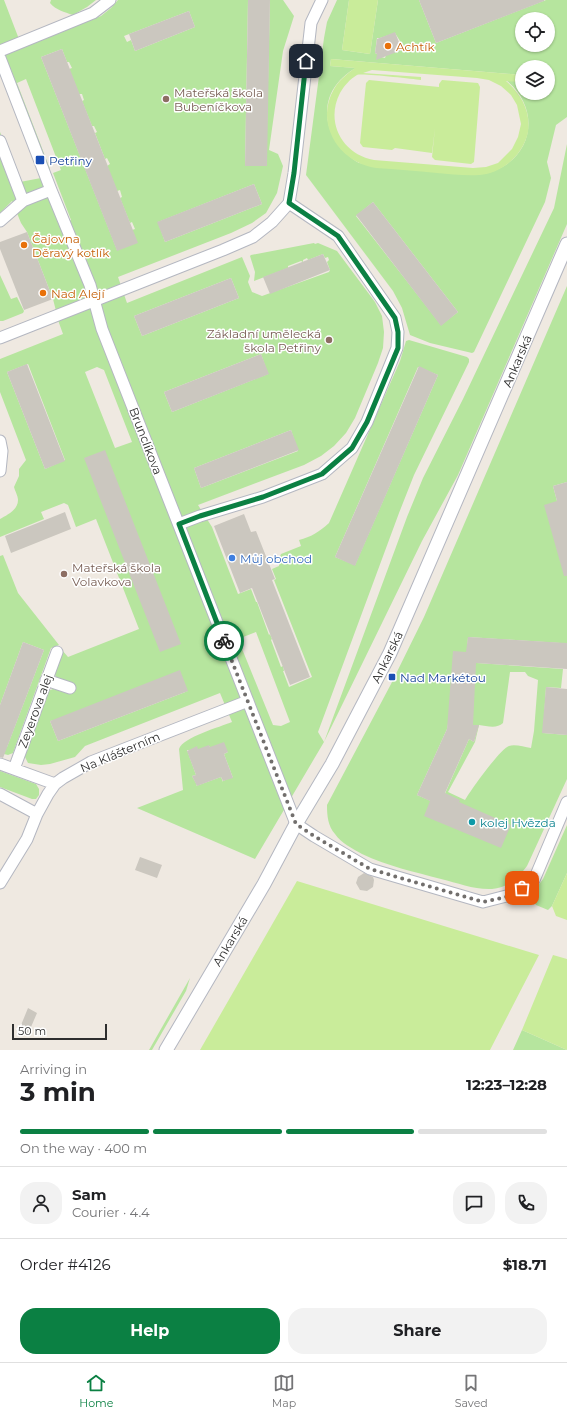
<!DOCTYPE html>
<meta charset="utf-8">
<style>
body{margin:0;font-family:Montserrat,sans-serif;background:#f2f2f2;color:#202124;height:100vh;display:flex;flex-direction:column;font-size:15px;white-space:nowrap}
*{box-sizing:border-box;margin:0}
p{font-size:13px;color:#757577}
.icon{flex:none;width:22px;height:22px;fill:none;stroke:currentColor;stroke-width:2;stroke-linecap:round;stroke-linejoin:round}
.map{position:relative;height:1050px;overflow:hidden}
.drawer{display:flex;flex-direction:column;background:#fff;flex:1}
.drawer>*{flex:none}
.fabs{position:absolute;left:515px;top:12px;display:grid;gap:8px}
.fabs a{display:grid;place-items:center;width:40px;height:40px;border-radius:50%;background:#fff;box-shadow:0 1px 3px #0004;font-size:20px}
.scale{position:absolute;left:12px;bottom:10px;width:95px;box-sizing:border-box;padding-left:4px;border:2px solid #2e2e2e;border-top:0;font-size:11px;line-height:14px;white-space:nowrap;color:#2e2e2e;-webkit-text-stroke:3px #fff;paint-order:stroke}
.pin{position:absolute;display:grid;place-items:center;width:34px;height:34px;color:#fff;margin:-17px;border-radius:8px;box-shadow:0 2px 6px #0006}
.courier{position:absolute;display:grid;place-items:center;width:40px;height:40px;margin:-20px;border:3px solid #0b8043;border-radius:50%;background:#fff;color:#222;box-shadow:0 1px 5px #0007}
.overview em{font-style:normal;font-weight:700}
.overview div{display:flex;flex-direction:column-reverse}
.overview{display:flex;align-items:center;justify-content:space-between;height:68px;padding:0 20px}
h1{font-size:26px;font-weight:700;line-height:30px}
.bar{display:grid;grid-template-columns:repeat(4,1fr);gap:6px 4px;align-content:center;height:48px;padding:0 20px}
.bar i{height:5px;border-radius:3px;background:#e0e0e0}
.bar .active{background:#0b8043}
.bar p{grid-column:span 4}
.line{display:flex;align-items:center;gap:10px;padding:0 20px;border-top:1px solid #e0e0e0}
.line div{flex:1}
.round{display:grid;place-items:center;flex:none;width:42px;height:42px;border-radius:16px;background:#f2f2f2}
.action{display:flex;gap:8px;margin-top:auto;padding:8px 20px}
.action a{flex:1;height:46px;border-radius:16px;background:#0b8043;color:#fff;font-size:16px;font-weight:700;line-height:46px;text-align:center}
.action a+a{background:#f2f2f2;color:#202124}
.tabs{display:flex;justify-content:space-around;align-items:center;height:56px;border-top:1px solid #e0e0e0;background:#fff;font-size:11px;color:#757577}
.tabs a{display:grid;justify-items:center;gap:2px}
.tabs .active{color:#0b8043}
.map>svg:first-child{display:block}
</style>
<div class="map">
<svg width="567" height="1050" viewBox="0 0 567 1050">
<rect width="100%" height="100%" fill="#efe9e1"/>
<path fill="#b6e59e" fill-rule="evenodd" d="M0 0H4L22 47 101 16 111 8 118 0H248L245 166H266L270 0H283L294 16 283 51 269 150 278 154 283 166 277 193 266 213 252 223 231 233 118 277 127 303 242 257 250 276 248 282 252 292 262 296 329 272 330 270 327 262 329 260 328 257 325 258 323 254 308 260 307 258 303 260V262L301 261 288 266V268L254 281 255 272 250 256 251 255 314 243 315 244 318 243 337 251 375 302 382 316 384 332 383 348 378 363 355 418 346 433 334 446 321 456 304 465 198 505 212 527 238 594 251 589 256 602H257L269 635 270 634 272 639 271 640 281 667 283 666 284 671H283L289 687 312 677 274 580 276 579 272 569 279 566V559L281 554 301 546 299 540C311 537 319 532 329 523L400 361 406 341 409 340 467 357 469 359V362L414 475 399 513 318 732 324 742 407 517 423 478 463 399 554 208 567 144V224L458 475 422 541 324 742 255 859 137 808 183 790 179 749C183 737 220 727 232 722L220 693 85 746 75 757 50 764 41 765 28 763 25 757 24 752 48 691 53 689 69 692 54 674 62 650 68 657 139 629 96 519 76 527 68 505 64 503 41 512 44 519 0 537V519C7 515 18 510 18 500 18 496 15 491 14 487L19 476V469L26 460 0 392V359L63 334 59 323 53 299 27 232 21 223 12 201 0 213V132L20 182 41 178 0 71ZM189 11 195 27 135 51 131 40 127 42 124 36ZM62 49 67 62H69L72 68 69 69 79 94H82L84 100 82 101 92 126H94L97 132 95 133 105 159 107 158 110 164 107 166 117 191 120 190 122 197 120 198 130 223 132 222 135 229 132 230 117 250 41 57ZM26 79 61 170 53 173 71 220 67 222 49 176 50 169 17 83ZM254 184 262 204 165 242 158 222ZM231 278 239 298 142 336 134 316ZM261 354 268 374 172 412 164 392ZM28 364 65 460 45 469 7 372ZM97 367 104 370 132 442 115 448 85 372ZM418 367 438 375 355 565 335 557ZM291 430 298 451 201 488 194 468ZM256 632 290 722 281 726 273 725 238 639ZM188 691 58 741 50 721ZM209 746 210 747 228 752 224 754 233 778 232 777 223 781V782L221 777 196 786 197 785 192 776 196 775 187 750H204V748Z
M51 0H96L87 7 73 15C64 12 56 10 50 3Z
M337 0H349L342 50 370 54 378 0H419L436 43 546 0H567V117L556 125 547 162 551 178 545 202 474 352 472 353 430 343 410 335 402 308 393 291 306 175 324 38 327 22ZM522 19H548V45H522ZM395 33 400 41 402 50 386 55 385 58 377 56V54L375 53 377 38H380ZM331 59 522 75V67H548V93H522V82L506 80C550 116 525 176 469 175L359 163C320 140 314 91 356 68L330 66ZM373 202 458 312 441 325 356 216Z
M0 275 11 299 17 297 24 311 23 313 3 321H0Z
M567 286V482L553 486 557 501 567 498V654L560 643 468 637 467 652 477 663 563 669 561 688 546 687 543 733 567 735V779L527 866C519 877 508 888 492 889 475 890 458 883 441 879 415 872 387 866 362 854 353 849 341 843 335 834 328 826 327 816 327 805L391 684 424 617ZM510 672H525L528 676 538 680 534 731 531 748C524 747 515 744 509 746 500 749 471 790 465 800L448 792 475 742 479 725C487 726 497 729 503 723ZM448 724 478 726 474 742 469 739 440 805 417 795 447 729Z
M3 555 18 593 59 645 51 648 13 753 8 755 0 753V745L7 747 44 650 23 642 0 705V556Z
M0 771 36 784 39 789V795L36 799H32L0 787Z
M567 825V873L552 906 548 910 536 905 531 899V895L543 879Z
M190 978 186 991 152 1050H149Z
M522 1030 567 1050H513Z"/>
<path fill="#c9ec9a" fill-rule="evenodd" d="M349 0H378L370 54 342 50Z
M331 59 522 75V82L506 81C521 94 531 111 528 132 523 155 503 173 479 175 465 176 450 174 437 173 416 171 396 169 376 168 339 163 314 123 334 89 339 80 347 74 355 68L330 66ZM372 70 477 78 489 80 501 86 511 95 517 105 521 124 518 137 512 149 498 163 486 167 473 168 374 160C342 154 325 122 340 93 344 86 350 79 357 75 362 73 411 79 421 80V77L363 73Z
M369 80 439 87V84L442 80 478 83 480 87 474 162 471 164 435 160 432 157 435 128 432 153 395 148 392 150 363 147 360 143 366 83Z
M567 873V920L556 916 552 906Z
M297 881 539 955 490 1050H200Z
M553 955 567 959V1050L522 1030Z"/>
<path fill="#cbc7bf" d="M248 0H270L267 166H245Z
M419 0H544V1L436 43Z
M189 11 195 27 135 51 129 34Z
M395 32 402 50 376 60 377 54 375 53 377 39Z
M62 49 138 243 117 251 41 57Z
M254 184 262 204 165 242 157 222Z
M373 202 458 312 441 326 356 215Z
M27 232 53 299 24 310 0 249V242Z
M323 254 330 270 270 294 263 277Z
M231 278 239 298 142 336 134 316Z
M261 354 269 374 172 412 164 392Z
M27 364 65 461 45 469 7 372Z
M419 366 438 375 355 566 335 557Z
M291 430 299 450 201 488 194 468Z
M105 450 181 644 160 652 84 458Z
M567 482V576H564L544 505 557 501 553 486Z
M65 512 71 529 11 553 5 536Z
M244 514 251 532 256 531 275 579 272 580 310 677 290 685 252 588 240 593 214 526Z
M468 637 567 643V669L476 663 473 725H479L474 742 469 739 445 793 460 800 459 802 511 825 501 848 424 816 430 801 417 795 447 729 453 651 466 652Z
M23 642 44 650 3 758 0 757V705Z
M180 670 188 691 58 741 50 721Z
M546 687 567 689V735L542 733Z
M224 742 228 752 224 754 233 778 223 781 221 777 197 786 192 776 196 775 187 751 197 746 198 749 209 745 210 747Z
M140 857 162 865 157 878 135 870Z
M364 873 373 877 374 880 373 887 367 891 360 890 356 883 358 877Z
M28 1008 37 1013 28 1034 19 1030Z"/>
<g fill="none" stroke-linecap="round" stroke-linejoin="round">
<g stroke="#b4b7c1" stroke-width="13">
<path id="minor" d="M0 51 93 13 110 0
M0 58 51 190 90 285 102 329 296 824 314 836 370 869 483 902 510 895 534 880 567 802
M0 141 23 201
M0 221 23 201 51 190
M0 338 223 250 253 237 272 222 289 203 294 173 311 23 322 0
M0 441 2 451 0 471
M179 524 200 516 263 497 322 474 352 448 367 422 397 348 398 332 395 318 338 236 289 203
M46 680 70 688
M0 764 55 784
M14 769 57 652
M0 794 37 814
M0 883 27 839 37 814 48 794 55 784 63 778 91 762 248 701"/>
</g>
<g stroke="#b4b7c1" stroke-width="15">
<path id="tertiary" d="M166 1050 264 884 296 824 332 764 390 653 567 244"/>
</g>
<use href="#minor" stroke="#fff" stroke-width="11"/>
<use href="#tertiary" stroke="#fff" stroke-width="13"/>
</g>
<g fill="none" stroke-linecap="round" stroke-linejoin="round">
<path stroke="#726f6d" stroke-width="4" stroke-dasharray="0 7.2" d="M224 641 296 824 314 836 370 869 483 902 510 896 522 888"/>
<path stroke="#0b8043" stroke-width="5" d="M224 641 179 524 200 516 263 497 322 474 352 448 367 422 398 348V332L395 318 338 236 289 203 294 173 306 61"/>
</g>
<g fill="#e8710a" stroke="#fff" stroke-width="1.5">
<circle cx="388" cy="46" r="4"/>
<circle cx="24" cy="245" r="4"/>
<circle cx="43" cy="293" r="4"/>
</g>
<g fill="#8d6e63" stroke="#fff" stroke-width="1.5">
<circle cx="166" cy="99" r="4"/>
<circle cx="329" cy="340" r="4"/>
<circle cx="64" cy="574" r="4"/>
</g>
<g fill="#1a4fb4" stroke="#fff" stroke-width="1.5">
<rect x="35" y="155" width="10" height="10" rx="2"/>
<rect x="388" y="673" width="8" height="8" rx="2"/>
</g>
<circle fill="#3f7fe0" stroke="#fff" stroke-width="1.5" cx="232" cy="558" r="4"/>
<circle fill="#0f9aa8" stroke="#fff" stroke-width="1.5" cx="472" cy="822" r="4"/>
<g text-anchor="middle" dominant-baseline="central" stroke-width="3" stroke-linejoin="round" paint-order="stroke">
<g font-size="12" fill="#c56008" stroke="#fff" text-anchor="start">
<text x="396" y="46">Achtík</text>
<text x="32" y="238">Čajovna<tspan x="32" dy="14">Děravý kotlík</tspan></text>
<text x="51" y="293">Nad Alejí</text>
</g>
<g font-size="12" fill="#785e54" stroke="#fff" text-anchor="start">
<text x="174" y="92">Mateřská škola<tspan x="174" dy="14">Bubeníčkova</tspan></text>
<text x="321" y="333" text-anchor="end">Základní umělecká<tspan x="321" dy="14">škola Petřiny</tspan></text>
<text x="72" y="567">Mateřská škola<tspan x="72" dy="14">Volavkova</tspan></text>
</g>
<g font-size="12" fill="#164399" stroke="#fff" text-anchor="start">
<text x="49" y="160">Petřiny</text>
<text x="400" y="677">Nad Markétou</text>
</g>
<g font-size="12" fill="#2e2e2e" stroke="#fff">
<text transform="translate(517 361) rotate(-67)">Ankarská</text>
<text transform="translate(146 441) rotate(69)">Brunclíkova</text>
<text transform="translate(387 657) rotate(-64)">Ankarská</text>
<text transform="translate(35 711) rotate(-70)">Zeyerova alej</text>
<text transform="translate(120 752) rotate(-23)">Na Klášterním</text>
<text transform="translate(230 941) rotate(-59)">Ankarská</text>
</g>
<g font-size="12" fill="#366cbe" stroke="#fff" text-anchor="start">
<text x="240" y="558">Můj obchod</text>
</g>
<g font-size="12" fill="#0d838f" stroke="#fff" text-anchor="start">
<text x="480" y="822">kolej Hvězda</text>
</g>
</g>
</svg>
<div class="fabs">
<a><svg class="icon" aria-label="locate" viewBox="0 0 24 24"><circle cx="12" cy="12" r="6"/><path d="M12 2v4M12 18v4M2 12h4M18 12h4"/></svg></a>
<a><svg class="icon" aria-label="layers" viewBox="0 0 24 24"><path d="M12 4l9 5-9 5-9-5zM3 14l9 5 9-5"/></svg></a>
</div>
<div class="scale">50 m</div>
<div class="pin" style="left:522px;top:888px;background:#ea580c"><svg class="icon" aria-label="bag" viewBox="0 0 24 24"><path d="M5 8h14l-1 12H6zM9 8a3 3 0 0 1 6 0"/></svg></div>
<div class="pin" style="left:306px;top:61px;background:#1f2937"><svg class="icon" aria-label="home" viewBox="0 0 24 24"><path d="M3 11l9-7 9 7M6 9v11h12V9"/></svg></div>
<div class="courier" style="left:224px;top:641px"><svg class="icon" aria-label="bike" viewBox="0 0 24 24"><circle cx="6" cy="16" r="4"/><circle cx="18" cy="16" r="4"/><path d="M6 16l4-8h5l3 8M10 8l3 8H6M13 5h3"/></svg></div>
</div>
<section class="drawer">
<div class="overview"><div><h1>3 min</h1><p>Arriving in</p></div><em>12:23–12:28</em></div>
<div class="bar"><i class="active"></i><i class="active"></i><i class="active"></i><i></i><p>On the way · 400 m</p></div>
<div class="line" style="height:72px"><a class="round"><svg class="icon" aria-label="person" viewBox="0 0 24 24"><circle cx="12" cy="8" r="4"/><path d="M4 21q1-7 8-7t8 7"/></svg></a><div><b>Sam</b><p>Courier · 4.4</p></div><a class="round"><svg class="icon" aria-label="chat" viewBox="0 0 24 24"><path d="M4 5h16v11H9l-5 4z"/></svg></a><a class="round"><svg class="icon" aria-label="phone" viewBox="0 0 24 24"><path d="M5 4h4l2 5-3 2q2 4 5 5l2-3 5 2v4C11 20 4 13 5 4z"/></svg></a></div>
<div class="line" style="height:52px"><div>Order #4126</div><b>$18.71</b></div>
<div class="action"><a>Help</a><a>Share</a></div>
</section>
<nav class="tabs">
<a class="active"><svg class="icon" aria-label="home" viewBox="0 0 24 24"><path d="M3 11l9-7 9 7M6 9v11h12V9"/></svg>Home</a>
<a><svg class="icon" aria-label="map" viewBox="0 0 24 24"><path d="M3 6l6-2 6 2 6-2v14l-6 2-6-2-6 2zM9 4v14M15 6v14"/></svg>Map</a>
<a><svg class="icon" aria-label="saved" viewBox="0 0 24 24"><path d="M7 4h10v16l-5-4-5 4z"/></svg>Saved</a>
</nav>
